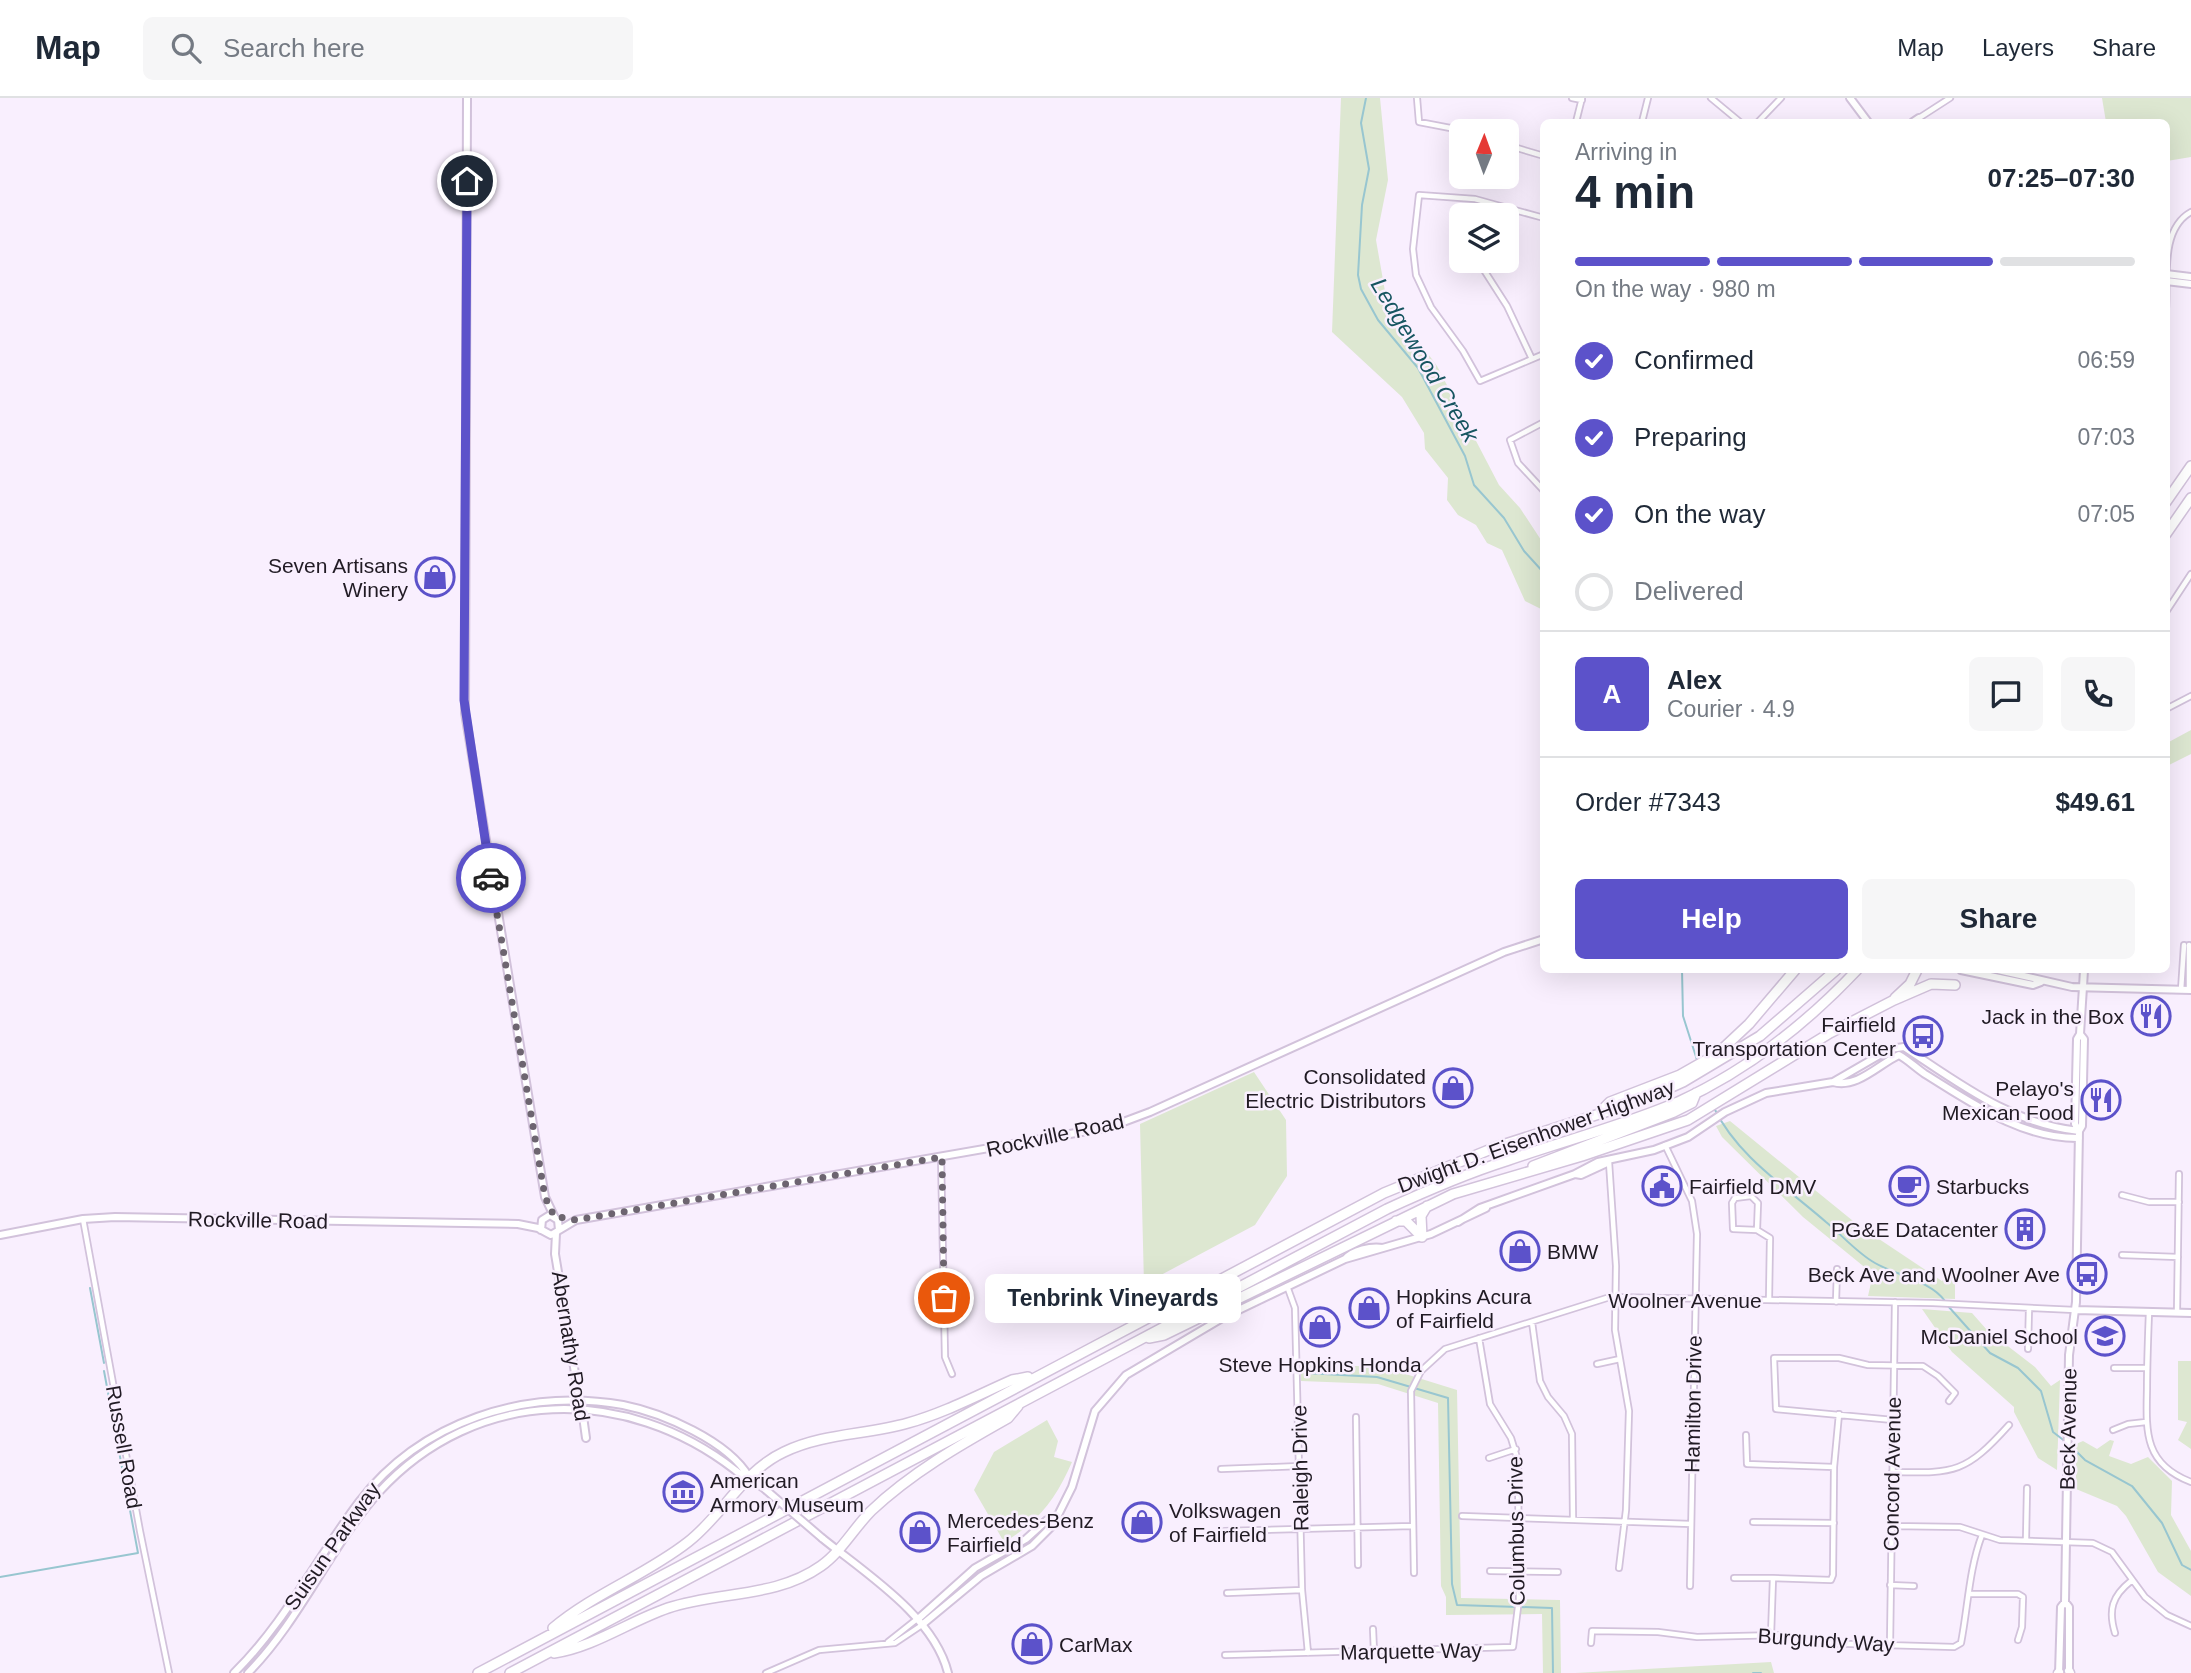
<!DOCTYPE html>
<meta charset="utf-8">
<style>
body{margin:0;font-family:Helvetica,sans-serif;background:#f6f6f7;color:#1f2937;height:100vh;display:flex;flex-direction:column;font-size:26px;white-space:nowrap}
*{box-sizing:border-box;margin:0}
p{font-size:23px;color:#747a83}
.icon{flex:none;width:38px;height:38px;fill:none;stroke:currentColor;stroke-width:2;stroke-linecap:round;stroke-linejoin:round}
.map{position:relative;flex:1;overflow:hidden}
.sheet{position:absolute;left:1540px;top:21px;width:630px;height:854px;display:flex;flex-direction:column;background:#fff;border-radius:10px;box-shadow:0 7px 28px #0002}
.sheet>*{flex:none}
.needle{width:46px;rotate:1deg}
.controls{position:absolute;left:1449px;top:21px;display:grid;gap:14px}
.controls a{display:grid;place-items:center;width:70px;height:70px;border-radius:10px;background:#fff;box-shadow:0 7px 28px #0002;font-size:35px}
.pin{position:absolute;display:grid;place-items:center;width:60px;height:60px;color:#fff;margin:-30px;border:4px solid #fff;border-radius:50%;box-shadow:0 2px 7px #0007}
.courier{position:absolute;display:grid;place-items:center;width:70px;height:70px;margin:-35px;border:5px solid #5c52ca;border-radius:50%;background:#fff;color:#222;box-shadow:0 2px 9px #0007}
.bubble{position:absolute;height:49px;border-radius:10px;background:#fff;box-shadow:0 7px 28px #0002;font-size:23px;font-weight:700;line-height:49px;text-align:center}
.headline em{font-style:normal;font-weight:700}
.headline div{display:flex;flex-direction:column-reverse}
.headline{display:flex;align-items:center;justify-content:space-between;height:119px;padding:0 35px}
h1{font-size:46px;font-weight:700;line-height:52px}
.bar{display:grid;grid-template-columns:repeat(4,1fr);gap:10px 7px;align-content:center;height:84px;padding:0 35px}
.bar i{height:9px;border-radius:5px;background:#e0e1e3}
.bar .active{background:#5c52ca}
.bar p{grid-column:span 4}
.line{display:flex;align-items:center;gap:18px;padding:0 35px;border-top:2px solid #e0e1e3}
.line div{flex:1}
.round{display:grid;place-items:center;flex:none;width:74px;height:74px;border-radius:10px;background:#f6f6f7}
ol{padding:0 35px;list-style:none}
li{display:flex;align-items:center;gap:21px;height:77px}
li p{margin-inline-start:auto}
li .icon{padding:7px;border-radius:50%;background:#5c52ca;color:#fff;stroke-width:4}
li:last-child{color:#747a83}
li i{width:38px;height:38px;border:4px solid #e0e1e3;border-radius:50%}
.button{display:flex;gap:14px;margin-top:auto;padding:14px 35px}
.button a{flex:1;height:80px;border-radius:10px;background:#5c52ca;color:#fff;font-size:28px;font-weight:700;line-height:80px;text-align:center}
.button a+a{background:#f6f6f7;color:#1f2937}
header{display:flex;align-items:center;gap:42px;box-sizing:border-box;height:98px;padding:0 35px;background:#fff;border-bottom:2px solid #e0e1e3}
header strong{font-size:33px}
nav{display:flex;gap:38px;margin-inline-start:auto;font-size:24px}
.search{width:490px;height:63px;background:#f6f6f7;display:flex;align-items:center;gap:18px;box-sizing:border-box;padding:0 24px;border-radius:10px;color:#747a83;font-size:26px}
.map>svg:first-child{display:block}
</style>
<header>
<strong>Map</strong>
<div class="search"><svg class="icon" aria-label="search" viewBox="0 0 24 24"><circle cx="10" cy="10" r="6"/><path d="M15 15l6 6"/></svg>Search here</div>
<nav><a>Map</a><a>Layers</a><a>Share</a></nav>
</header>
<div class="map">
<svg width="2191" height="1575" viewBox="0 0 2191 1575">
<rect width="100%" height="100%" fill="#f9effe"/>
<path fill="#dde7d1" d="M1341 0H1380L1388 82 1376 142 1386 199 1437 268 1499 387 1520 410 1543 445V512L1525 503 1502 452 1487 445 1476 427 1458 417 1447 402 1448 380 1425 351 1424 335 1402 299 1332 234Z
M2102 0H2191V59L2167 63 2166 24H2106Z
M2191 632V656L2167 668V645Z
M1254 974 1286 1022 1287 1078 1255 1127 1144 1186 1140 1026Z
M1730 1023 1858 1127 1942 1183 1947 1178H1955V1201L1868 1198 1873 1176 1803 1119 1722 1039 1716 1028Z
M1922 1211 1972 1215 1987 1232 2035 1269 2051 1288 2060 1282 2057 1372 2038 1360 2014 1314V1309L1952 1254Z
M2178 1263H2191V1351L2178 1342 2187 1324 2178 1322Z
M1301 1266 1383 1269 1457 1292 1461 1500 1560 1502 1561 1575H1543L1542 1516 1446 1517V1499L1441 1488 1438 1305 1378 1286 1301 1283Z
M1047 1322 1058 1343 1054 1359 1072 1364C1057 1399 1038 1425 1004 1444L974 1392 994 1354Z
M2110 1342 2114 1343 2109 1358 2131 1366 2148 1359 2172 1383 2171 1417 2191 1453V1498L2158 1474 2126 1418 2117 1408 2076 1391V1346L2083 1343 2097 1351Z
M1771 1564 1774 1575H1575Z"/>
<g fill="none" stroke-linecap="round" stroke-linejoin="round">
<path stroke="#98c6d0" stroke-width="2" d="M1366 0 1361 25 1369 71 1362 107 1358 177 1361 191 1378 222 1418 270 1465 358 1474 387 1504 420 1524 453 1544 475
M1682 872 1683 918 1697 962
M1714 1010C1738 1059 1786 1089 1826 1124 1842 1137 1857 1155 1875 1165 1896 1177 1931 1183 1945 1203
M90 1190 104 1265
M1948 1208 1990 1255 2018 1270 2041 1293 2053 1334 2066 1344
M1306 1275 1377 1279 1448 1300 1452 1486 1457 1507 1552 1510 1553 1575
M2070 1347 2085 1362 2132 1388 2162 1425 2182 1467 2191 1472
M0 1479 138 1455 104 1273
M1753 1575H1761"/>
<g stroke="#d2c2db" stroke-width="8">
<path id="minor" d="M1417 0 1419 24 1466 33
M1572 0 1582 2
M1711 0 1740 24
M1919 20 1950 0
M1576 24 1582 0
M1642 24 1648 0
M1758 24 1781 0
M1507 47 1544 58
M1544 120 1475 101 1419 97 1413 151 1416 177 1431 209 1463 253 1480 283 1544 256
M1482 169 1507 208 1532 261
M2166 211C2168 180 2160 131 2191 114
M1544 324 1510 342 1518 365 1544 393
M2166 514 2191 476
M2166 611 2191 598
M2181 892 2184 847
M2189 892V847
M1665 1047 1692 1103 1697 1136 1690 1488
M941 1059 945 1259 952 1276
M1609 1064 1616 1168 1615 1232 1629 1313 1626 1412 1619 1470
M2122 1097 2149 1104H2179
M83 1121 140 1433 169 1575
M1757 1132 1733 1131 1732 1105 1735 1100 1751 1098 1758 1105 1757 1132 1770 1140 1769 1202
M2122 1157 2178 1159
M1287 1188 1295 1210 1302 1492 1308 1555
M1836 1204 1837 1171
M2149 1214C2148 1240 2147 1265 2147 1291 2146 1334 2144 1366 2191 1384
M2177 1214 2179 1076
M1532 1224 1540 1283 1548 1299 1564 1318 1572 1336 1573 1420
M2028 1251 2029 1210
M1597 1266 1620 1261
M2114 1270H2147
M1356 1319 1358 1467
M1893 1322 1776 1311 1774 1260H1839L1868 1267 1923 1268 1938 1278 1955 1295 1949 1303
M2113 1332 2128 1326 2146 1324
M1746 1337 1747 1366 1834 1369
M1489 1360 1516 1351
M1221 1371 1300 1368
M1892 1374C1955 1375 1965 1376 2009 1327
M1462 1418 1691 1426
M1753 1424 1834 1425
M1892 1428 1960 1429 2000 1442 2093 1445 2112 1454 2145 1499 2167 1517 2191 1528
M1225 1433 1412 1428
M2026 1442 2027 1390
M1490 1473 1558 1474
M1414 1475 1411 1293 1421 1273 1445 1251 1610 1199 1933 1205 2075 1212
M1734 1480H1773
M1890 1487 1914 1488
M1227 1495 1302 1492
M1971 1496H2018L2023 1499 2022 1529 2018 1542
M1373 1531 1374 1554
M2115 1535C2108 1512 2112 1498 2131 1483
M1771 1537 1773 1480 1831 1482 1833 1477 1834 1369 1839 1316
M888 1544 917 1521
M1591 1545 1592 1533 1658 1534 1697 1539 1780 1537 1816 1545 1954 1549 1961 1545C1968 1509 1969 1471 1982 1437
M1890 1547 1895 1204
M1225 1557 1513 1549 1519 1501 1518 1363 1511 1340 1490 1306 1479 1240
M766 1575 819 1552 895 1545 922 1527"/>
</g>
<g stroke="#d2c2db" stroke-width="10">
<path id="tertiary" d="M467 0 465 615 545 1099 554 1118
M1850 0 1868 24
M1913 24 1919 20
M1833 984 1890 951 1904 949C1959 985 2011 1026 2079 1033
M2079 1033 2075 1026 2077 941 2080 936 2083 889
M1575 1076 1598 1064 1654 1052 1688 1039 1725 1014 1766 995 1833 984C1857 991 1879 966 1899 957 1908 962 1916 970 1925 976 1972 1005 2022 1041 2079 1040
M1458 1124 1480 1110 1575 1076 1581 1077 1607 1065
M1345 1161 1431 1136 1486 1110
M2076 1212 2191 1215
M582 1311 586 1340
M2065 1504 2069 1509V1575
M918 1521 975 1470 1026 1441 1047 1422 1056 1418
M923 1526 981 1478 1032 1448 1053 1427 1072 1389 1095 1313 1126 1277 1224 1219 1345 1161C1353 1152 1371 1148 1383 1150
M2059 1575 2061 1509 2065 1504 2069 1257 2076 1204 2079 1033 2082 1028 2084 941 2080 936"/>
</g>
<g stroke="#d2c2db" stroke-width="10">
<path id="secondary" d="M2166 176 2191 179
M2166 183 2191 186
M1961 872 2033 887 2041 884
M1998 872 2072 889 2191 892
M2083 889 2084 872
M541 1132 542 1122 550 1117 558 1122 559 1132
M556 1135 555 1156 580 1305
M0 1137 83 1121 115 1119 518 1126 538 1130 551 1137 576 1122 1110 1029 1150 1014 1504 854 1544 841
M822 1440C865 1475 934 1518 948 1575
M234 1575C285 1525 316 1461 359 1404 421 1323 525 1290 623 1307 663 1315 728 1343 749 1379
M248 1575C301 1521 329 1450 379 1394 476 1288 626 1287 735 1372 744 1380 756 1383 766 1392"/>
</g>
<g stroke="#d2c2db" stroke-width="11">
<path id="trunk" d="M2069 1573 2070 1575
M2058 1575 2059 1574"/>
</g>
<g stroke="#d2c2db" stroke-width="12">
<path id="motorway" d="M2166 404 2191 368
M2166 436 2191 400
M1895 900 1910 886 1917 872
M1600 1014 1610 1004 1680 977 1717 956 1749 926 1795 872
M1533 1068 1674 1014 1692 1005 1696 995
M1396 1123H1406L1422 1139
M1422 1139 1421 1118 1427 1108
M1149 1240 1164 1237 1453 1096 1582 1058 1688 1022 1830 935 1894 902 1931 886 1955 887
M553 1530C593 1496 646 1477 688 1444 723 1417 743 1373 784 1354 823 1335 867 1337 908 1325 944 1315 978 1297 1012 1282L1028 1279
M554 1555C594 1549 630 1523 668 1510 719 1493 776 1500 821 1468 841 1454 854 1430 871 1413 911 1375 960 1347 1008 1320L1018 1308
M478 1575 1384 1095 1496 1049 1643 1002 1683 984 1760 938 1836 872
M510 1575 1387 1111C1426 1093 1465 1076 1506 1063 1563 1043 1622 1028 1678 1004 1746 973 1806 926 1857 872"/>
</g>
<use href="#minor" stroke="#fff" stroke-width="4.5"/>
<use href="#tertiary" stroke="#fff" stroke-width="6"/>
<use href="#secondary" stroke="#fff" stroke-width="6"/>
<use href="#trunk" stroke="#fff" stroke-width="8"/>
<use href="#motorway" stroke="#fff" stroke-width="9"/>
<g stroke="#d2c2db" stroke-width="10" stroke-linecap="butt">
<path id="secondary-bridge" d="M766 1392 822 1440"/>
</g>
<use href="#secondary-bridge" stroke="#fff" stroke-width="6"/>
</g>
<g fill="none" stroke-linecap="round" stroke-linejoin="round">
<path stroke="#6d6570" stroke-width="7" stroke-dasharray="0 12.6" d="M491 780 545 1099 554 1118 576 1122 942 1059 944 1200"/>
<path stroke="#5c52ca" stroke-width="9" d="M467 83 464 602 491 780"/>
</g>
<defs>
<g id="shop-ring" transform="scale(2.0125)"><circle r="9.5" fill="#f9effe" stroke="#5c52ca" stroke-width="1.5"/><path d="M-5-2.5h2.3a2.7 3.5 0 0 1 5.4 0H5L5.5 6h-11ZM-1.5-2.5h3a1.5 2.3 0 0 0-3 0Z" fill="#5c52ca"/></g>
<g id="restaurant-ring" transform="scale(2.0125)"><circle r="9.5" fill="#f9effe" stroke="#5c52ca" stroke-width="1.5"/><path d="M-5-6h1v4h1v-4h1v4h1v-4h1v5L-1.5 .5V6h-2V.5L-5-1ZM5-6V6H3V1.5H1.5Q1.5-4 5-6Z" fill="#5c52ca"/></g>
<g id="bus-ring" transform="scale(2.0125)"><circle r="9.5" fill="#f9effe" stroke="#5c52ca" stroke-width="1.5"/><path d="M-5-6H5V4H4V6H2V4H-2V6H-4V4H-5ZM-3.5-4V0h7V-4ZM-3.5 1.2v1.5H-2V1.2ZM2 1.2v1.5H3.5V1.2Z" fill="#5c52ca"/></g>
<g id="civic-ring" transform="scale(2.0125)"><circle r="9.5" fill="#f9effe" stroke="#5c52ca" stroke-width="1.5"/><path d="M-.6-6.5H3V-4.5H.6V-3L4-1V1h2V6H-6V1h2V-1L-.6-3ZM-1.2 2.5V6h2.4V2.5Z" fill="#5c52ca"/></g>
<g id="cafe-ring" transform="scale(2.0125)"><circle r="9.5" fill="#f9effe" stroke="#5c52ca" stroke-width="1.5"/><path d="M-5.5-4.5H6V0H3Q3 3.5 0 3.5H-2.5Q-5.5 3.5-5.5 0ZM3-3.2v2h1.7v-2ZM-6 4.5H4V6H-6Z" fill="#5c52ca"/></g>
<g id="building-ring" transform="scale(2.0125)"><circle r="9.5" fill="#f9effe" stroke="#5c52ca" stroke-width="1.5"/><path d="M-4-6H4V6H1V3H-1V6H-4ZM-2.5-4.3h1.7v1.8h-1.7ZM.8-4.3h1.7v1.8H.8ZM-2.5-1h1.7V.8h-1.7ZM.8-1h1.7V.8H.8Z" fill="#5c52ca"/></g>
<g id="school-ring" transform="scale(2.0125)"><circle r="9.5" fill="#f9effe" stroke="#5c52ca" stroke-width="1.5"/><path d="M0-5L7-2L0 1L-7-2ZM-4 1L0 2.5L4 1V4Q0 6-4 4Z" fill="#5c52ca"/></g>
<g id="museum-ring" transform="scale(2.0125)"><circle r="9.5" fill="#f9effe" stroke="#5c52ca" stroke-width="1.5"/><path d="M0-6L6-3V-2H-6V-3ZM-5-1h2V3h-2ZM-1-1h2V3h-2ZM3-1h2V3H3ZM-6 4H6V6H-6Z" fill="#5c52ca"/></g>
</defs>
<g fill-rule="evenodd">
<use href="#shop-ring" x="435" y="479"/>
<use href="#restaurant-ring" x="2151" y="918"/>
<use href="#bus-ring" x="1923" y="938"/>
<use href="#shop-ring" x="1453" y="990"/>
<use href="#restaurant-ring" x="2101" y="1002"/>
<use href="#civic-ring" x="1662" y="1088"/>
<use href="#cafe-ring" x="1909" y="1088"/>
<use href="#building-ring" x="2025" y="1131"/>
<use href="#shop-ring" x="1520" y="1153"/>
<use href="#bus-ring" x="2087" y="1176"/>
<use href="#shop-ring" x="1369" y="1210"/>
<use href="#shop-ring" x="1320" y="1229"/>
<use href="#school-ring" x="2105" y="1238"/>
<use href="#museum-ring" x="683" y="1394"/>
<use href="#shop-ring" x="1142" y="1424"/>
<use href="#shop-ring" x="920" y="1434"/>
<use href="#shop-ring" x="1032" y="1546"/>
</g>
<g text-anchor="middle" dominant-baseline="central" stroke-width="5" stroke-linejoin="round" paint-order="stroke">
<g font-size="21" fill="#211b24" stroke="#f9effe" text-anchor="end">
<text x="408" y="467">Seven Artisans<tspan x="408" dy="24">Winery</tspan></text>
<text x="2124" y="918">Jack in the Box</text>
<text x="1896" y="926">Fairfield<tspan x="1896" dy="24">Transportation Center</tspan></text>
<text x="1426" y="978">Consolidated<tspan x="1426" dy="24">Electric Distributors</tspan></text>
<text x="2074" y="990">Pelayo's<tspan x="2074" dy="24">Mexican Food</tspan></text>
<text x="1689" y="1088" text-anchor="start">Fairfield DMV</text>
<text x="1936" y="1088" text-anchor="start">Starbucks</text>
<text x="1998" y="1131">PG&amp;E Datacenter</text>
<text x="1547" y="1153" text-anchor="start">BMW</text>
<text x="2060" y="1176">Beck Ave and Woolner Ave</text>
<text x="1396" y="1198" text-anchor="start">Hopkins Acura<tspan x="1396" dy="24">of Fairfield</tspan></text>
<text x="2078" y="1238">McDaniel School</text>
<text x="1320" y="1266" text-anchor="middle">Steve Hopkins Honda</text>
<text x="710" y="1382" text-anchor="start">American<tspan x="710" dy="24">Armory Museum</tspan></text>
<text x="1169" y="1412" text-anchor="start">Volkswagen<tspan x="1169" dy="24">of Fairfield</tspan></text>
<text x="947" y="1422" text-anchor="start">Mercedes-Benz<tspan x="947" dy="24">Fairfield</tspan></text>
<text x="1059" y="1546" text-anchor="start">CarMax</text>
</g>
<g font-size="21" fill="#211b24" stroke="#f9effe">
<text transform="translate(1055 1037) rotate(-12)">Rockville Road</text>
<text transform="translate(1536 1038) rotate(-20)">Dwight D. Eisenhower Highway</text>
<text transform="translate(258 1122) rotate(1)">Rockville Road</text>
<text x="1685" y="1202">Woolner Avenue</text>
<text transform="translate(571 1248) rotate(81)">Abernathy Road</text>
<text transform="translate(1693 1306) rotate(-89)">Hamilton Drive</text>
<text transform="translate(2068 1331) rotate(-89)">Beck Avenue</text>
<text transform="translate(124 1349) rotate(80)">Russell Road</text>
<text transform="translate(1300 1370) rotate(-91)">Raleigh Drive</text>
<text transform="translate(1892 1376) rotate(-89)">Concord Avenue</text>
<text transform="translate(1516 1433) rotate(-91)">Columbus Drive</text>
<text transform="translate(332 1448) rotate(-55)">Suisun Parkway</text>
<text transform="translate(1826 1542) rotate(4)">Burgundy Way</text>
<text transform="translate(1411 1553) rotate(-1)">Marquette Way</text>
</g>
<g font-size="23" font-style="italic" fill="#165560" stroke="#f9effe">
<text transform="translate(1425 262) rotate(59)">Ledgewood Creek</text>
</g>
</g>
</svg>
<div class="controls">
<a><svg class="needle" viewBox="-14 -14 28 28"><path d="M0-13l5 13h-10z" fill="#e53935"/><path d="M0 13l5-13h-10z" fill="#747a83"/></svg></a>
<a><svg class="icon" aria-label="layers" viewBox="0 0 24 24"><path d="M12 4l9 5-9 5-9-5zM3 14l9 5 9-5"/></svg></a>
</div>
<div class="pin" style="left:944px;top:1200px;background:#ea580c"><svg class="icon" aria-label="bag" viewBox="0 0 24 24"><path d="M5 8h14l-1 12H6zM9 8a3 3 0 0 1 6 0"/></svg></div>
<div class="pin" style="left:467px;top:83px;background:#1f2937"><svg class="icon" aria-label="home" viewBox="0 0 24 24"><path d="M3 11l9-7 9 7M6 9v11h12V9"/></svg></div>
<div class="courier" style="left:491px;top:780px"><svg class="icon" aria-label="car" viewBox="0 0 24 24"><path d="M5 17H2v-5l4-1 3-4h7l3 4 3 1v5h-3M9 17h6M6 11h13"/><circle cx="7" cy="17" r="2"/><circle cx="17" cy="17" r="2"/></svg></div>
<div class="bubble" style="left:985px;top:1176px;width:256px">Tenbrink Vineyards</div>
<section class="sheet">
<div class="headline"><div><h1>4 min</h1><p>Arriving in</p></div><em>07:25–07:30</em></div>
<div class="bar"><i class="active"></i><i class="active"></i><i class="active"></i><i></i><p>On the way · 980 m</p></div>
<ol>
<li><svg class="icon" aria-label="check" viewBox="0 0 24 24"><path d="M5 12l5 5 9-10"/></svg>Confirmed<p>06:59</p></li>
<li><svg class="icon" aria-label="check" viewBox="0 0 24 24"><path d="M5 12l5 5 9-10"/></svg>Preparing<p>07:03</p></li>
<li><svg class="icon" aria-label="check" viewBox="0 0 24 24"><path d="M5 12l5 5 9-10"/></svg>On the way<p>07:05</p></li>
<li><i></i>Delivered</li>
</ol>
<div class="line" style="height:126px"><b class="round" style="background:#5c52ca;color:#fff">A</b><div><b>Alex</b><p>Courier · 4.9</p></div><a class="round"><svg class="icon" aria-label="chat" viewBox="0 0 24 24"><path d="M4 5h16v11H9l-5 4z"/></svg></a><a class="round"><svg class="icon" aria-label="phone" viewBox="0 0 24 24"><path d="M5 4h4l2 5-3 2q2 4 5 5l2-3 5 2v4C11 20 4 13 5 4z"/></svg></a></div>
<div class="line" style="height:91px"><div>Order #7343</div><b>$49.61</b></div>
<div class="button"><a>Help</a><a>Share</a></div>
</section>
</div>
